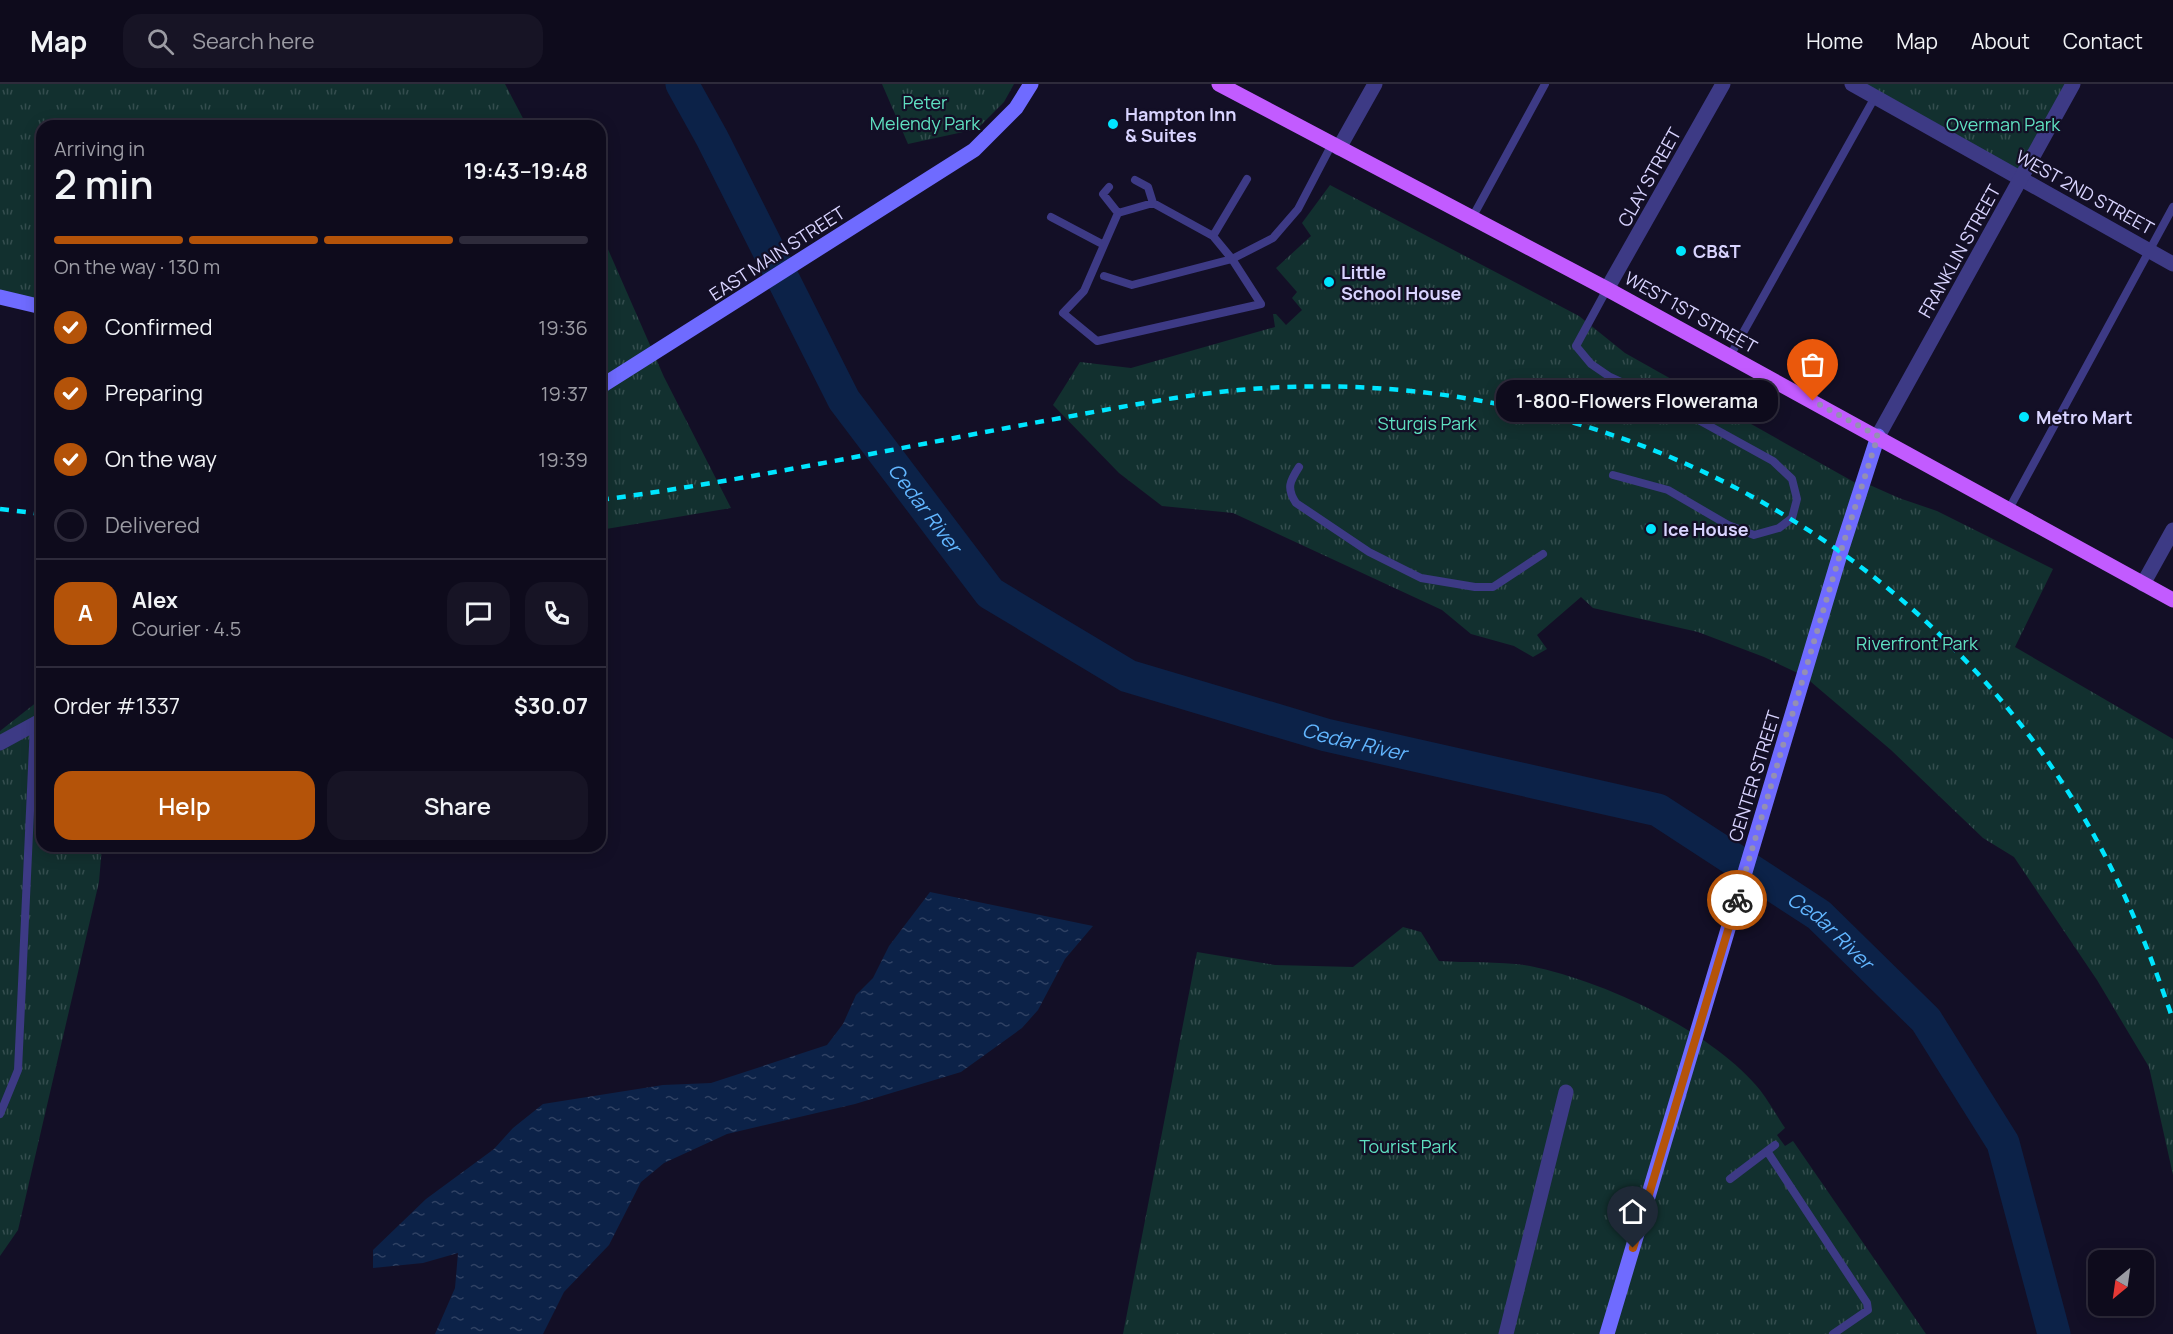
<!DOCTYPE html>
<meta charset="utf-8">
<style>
body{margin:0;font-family:Manrope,sans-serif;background:#171425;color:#f1f3f6;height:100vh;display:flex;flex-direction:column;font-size:22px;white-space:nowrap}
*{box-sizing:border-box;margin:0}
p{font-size:20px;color:#9b9ba3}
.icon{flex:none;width:33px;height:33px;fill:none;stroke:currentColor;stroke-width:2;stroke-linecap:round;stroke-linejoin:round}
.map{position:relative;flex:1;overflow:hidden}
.panel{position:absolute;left:36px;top:36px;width:570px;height:732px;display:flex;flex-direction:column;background:#0e0b1c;border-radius:18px;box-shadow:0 3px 15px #0003,0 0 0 2px #2e2b3b}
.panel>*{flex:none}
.needle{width:39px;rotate:209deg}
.buttons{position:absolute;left:2088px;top:1166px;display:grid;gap:12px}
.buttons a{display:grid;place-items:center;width:66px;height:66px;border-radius:12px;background:#0e0b1c;box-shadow:0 3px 15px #0003,0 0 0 2px #2e2b3b;font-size:30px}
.pin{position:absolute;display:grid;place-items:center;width:51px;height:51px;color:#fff;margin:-62px -26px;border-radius:50% 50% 50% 0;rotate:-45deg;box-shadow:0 0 6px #0007}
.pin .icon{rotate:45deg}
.courier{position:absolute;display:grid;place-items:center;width:60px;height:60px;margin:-30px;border:4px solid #b45309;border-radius:50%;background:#fff;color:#222;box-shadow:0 2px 8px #0007}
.bubble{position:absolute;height:42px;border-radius:18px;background:#0e0b1c;box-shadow:0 3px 15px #0003,0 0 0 2px #2e2b3b;font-size:20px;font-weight:600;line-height:42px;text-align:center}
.overview em{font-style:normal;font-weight:600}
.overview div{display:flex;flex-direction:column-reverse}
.overview{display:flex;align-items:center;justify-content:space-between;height:102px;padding:0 18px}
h1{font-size:39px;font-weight:600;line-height:45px}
.bar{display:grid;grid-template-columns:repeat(4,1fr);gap:9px 6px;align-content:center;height:72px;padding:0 18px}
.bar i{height:8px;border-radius:4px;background:#2e2b3b}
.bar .selected{background:#b45309}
.bar p{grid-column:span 4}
.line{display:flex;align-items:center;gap:15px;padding:0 18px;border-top:2px solid #2e2b3b}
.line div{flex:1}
.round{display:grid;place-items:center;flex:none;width:63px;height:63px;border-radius:18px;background:#171425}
ol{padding:0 18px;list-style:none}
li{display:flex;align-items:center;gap:18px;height:66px}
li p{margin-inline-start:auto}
li .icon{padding:6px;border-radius:50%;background:#b45309;color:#fff;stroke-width:4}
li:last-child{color:#9b9ba3}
li i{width:33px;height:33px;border:3px solid #2e2b3b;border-radius:50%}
.cta{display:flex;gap:12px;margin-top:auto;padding:12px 18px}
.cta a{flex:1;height:69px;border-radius:18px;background:#b45309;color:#fff;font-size:24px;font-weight:600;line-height:69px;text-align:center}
.cta a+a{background:#171425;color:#f1f3f6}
header{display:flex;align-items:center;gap:36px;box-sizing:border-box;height:84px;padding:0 30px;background:#0e0b1c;border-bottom:2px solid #2e2b3b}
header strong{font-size:28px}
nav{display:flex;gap:33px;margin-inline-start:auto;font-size:21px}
.search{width:420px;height:54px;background:#171425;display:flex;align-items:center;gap:15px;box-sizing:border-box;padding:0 21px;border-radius:18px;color:#9b9ba3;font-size:22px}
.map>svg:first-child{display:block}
</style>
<header>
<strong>Map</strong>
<div class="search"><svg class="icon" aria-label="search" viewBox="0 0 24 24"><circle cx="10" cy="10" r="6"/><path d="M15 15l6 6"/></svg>Search here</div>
<nav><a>Home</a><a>Map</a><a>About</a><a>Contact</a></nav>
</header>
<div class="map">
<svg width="2173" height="1250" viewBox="0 0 2173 1250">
<defs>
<pattern id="park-tufts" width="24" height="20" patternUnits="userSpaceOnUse" patternTransform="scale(1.5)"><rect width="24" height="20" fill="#12302f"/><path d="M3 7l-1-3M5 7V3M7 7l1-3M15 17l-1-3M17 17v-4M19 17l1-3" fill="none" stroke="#344d4e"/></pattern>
<pattern id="water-ripples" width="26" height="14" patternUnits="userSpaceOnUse" patternTransform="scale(1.5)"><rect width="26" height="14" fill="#0c2248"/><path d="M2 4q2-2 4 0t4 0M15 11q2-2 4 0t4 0" fill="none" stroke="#2f4163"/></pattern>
</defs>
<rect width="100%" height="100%" fill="#130f26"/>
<path fill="url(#park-tufts)" d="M0 0H505L527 42H42V223L0 213Z
M882 0H1014L1004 18 977 45 908 60Z
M1852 0H2073L2021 95Z
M1330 101 1579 232 1625 269 1861 402 1863 398 1899 414 1937 427 2053 485 2015 563 2173 655V1091L2149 983 2097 896 2014 773 1983 754 1891 666 1804 592 1764 573 1698 548 1593 524 1581 513 1537 551 1547 565 1533 573 1514 562 1471 550 1442 526 1233 429 1162 422 1119 389 1053 321 1080 278 1131 284 1275 243 1273 230H1276L1286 241 1302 226 1292 214 1297 208 1276 184 1311 152 1302 139Z
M600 147 664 293 731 424 600 446Z
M42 614V762H102L99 798 18 1146 0 1172V647Z
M1403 843 1421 848 1439 877C1469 879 1501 877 1530 882 1604 897 1712 947 1760 1006 1769 1018 1777 1032 1785 1044L1777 1051 1785 1062 1793 1057 1926 1250H1123L1197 868 1275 881 1353 883Z"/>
<path fill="url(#water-ripples)" d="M930 808 1093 842 1065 875 1038 926 1022 944 961 988 855 1020 727 1050 664 1079 641 1098 609 1161 564 1208 543 1250H435L455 1204 458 1169 423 1179 373 1184V1166L426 1115 494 1065 513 1044 543 1020 663 1001 711 999 827 961 843 940 856 911 873 894 889 862Z"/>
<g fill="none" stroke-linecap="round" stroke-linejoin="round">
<path stroke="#0c2248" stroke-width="33" id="s1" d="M682 0 712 54 844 316 990 509 1128 592 1326 651 1658 726 1819 831 1926 936 2003 1059 2054 1250"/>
<path stroke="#3d3a85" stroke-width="8" d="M1135 96 1148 103 1153 119
M1109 103 1103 110 1118 129
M1051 133 1104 161 1118 129 1153 119 1213 152
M1472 134 1545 0
M1104 161 1084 207 1063 229 1097 257 1261 220 1232 175 1213 152 1247 95
M1104 192 1132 201 1232 175 1273 154 1298 125 1332 60
M1607 205 1576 262 1591 280 1610 293 1675 323 1773 377 1792 395 1797 415 1792 434 1779 444 1754 451 1728 441 1668 406 1613 391
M1730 272 1875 13
M1299 383C1290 397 1286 404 1296 419L1369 468 1421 494 1475 503H1493L1543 470
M2009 425 2173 123
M0 1030 18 986 34 641
M1767 1067 1775 1061
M1730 1095 1767 1067 1867 1219 1868 1226 1833 1250"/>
<path stroke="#3d3a85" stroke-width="15" d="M1852 0 2173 180
M1339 64 1375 0
M1607 205 1723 0
M2143 500 2173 446
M0 659 42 636
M1506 1250 1566 1008"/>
<path stroke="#3d3a85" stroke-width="15" d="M1878 352 2073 0"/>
<path stroke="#6f6bff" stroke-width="15" d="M0 213 42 223
M600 303 974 66 1016 24 1031 0
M1607 1250 1841 467 1878 352"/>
<path stroke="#c25bff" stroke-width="15" d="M1219 0 1607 205 2173 516"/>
<path stroke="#00e5ff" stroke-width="4.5" stroke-dasharray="9 8" stroke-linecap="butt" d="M600 416C749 396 897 364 1044 337 1118 324 1192 308 1267 304 1606 284 1932 456 2096 755 2128 813 2152 874 2173 936
M0 425 42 430"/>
</g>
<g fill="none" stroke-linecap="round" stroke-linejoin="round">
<path stroke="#948fb3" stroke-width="6" stroke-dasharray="0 10.8" d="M1737 816 1841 467 1878 352 1813 317"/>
<path stroke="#b45309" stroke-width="8" d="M1633 1164 1737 816"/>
</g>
<g fill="#00e5ff" stroke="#130f26" stroke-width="2">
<circle cx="1113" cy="40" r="6"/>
<circle cx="1681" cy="167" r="6"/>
<circle cx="1329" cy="198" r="6"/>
<circle cx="2024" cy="333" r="6"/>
<circle cx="1651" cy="445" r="6"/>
</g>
<g text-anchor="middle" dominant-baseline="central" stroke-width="4.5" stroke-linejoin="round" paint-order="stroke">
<g font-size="18" fill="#5fe0c0" stroke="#130f26">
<text x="925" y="18">Peter<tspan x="925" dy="21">Melendy Park</tspan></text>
<text x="2003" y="40">Overman Park</text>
<text x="1427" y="339">Sturgis Park</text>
<text x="1917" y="559">Riverfront Park</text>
<text x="1408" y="1062">Tourist Park</text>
</g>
<g font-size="18" font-weight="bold" fill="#d9d4ff" stroke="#130f26" text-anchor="start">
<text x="1125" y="30">Hampton Inn<tspan x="1125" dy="21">&amp; Suites</tspan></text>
<text x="1693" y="167">CB&amp;T</text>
<text x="1341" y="188">Little<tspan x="1341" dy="21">School House</tspan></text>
<text x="2036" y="333">Metro Mart</text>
<text x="1663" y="445">Ice House</text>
</g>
<g font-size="18" fill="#d9d4ff" stroke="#130f26">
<text transform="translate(1649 93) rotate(-61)">CLAY STREET</text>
<text transform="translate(2085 108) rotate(29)">WEST 2ND STREET</text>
<text transform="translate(1959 167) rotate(-61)">FRANKLIN STREET</text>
<text transform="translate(777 169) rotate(-33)">EAST MAIN STREET</text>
<text transform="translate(1691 228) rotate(29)">WEST 1ST STREET</text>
<text transform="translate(1754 692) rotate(-73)">CENTER STREET</text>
</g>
<g font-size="20" font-style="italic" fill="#62b6ff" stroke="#130f26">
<text stroke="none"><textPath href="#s1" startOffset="490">Cedar River</textPath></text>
<text stroke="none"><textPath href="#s1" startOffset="994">Cedar River</textPath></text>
<text stroke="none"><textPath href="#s1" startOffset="1516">Cedar River</textPath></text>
</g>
</g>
</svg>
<div class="buttons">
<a><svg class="needle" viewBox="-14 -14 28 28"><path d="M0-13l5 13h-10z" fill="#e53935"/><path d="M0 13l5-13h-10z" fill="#9b9ba3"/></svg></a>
</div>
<div class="pin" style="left:1813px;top:317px;background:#ea580c"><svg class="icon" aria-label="bag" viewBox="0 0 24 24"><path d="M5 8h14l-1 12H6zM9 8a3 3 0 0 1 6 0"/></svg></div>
<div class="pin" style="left:1633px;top:1164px;background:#1f2937"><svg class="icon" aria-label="home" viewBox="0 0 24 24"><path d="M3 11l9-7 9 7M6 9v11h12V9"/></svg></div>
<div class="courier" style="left:1737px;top:816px"><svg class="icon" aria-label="bike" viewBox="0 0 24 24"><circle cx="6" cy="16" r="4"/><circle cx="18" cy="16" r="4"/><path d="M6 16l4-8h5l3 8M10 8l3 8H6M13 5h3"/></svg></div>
<div class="bubble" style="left:1496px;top:296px;width:282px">1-800-Flowers Flowerama</div>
<section class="panel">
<div class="overview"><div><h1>2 min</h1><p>Arriving in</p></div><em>19:43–19:48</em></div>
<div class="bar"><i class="selected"></i><i class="selected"></i><i class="selected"></i><i></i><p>On the way · 130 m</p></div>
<ol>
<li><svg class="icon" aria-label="check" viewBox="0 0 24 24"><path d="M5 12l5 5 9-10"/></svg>Confirmed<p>19:36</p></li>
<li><svg class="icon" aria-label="check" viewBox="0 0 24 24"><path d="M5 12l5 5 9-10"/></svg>Preparing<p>19:37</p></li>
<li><svg class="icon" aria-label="check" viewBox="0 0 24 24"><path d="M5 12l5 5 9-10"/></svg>On the way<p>19:39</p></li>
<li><i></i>Delivered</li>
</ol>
<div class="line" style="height:108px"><b class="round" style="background:#b45309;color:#fff">A</b><div><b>Alex</b><p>Courier · 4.5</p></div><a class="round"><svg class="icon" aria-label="chat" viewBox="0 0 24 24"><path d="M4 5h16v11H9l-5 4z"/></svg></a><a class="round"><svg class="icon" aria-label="phone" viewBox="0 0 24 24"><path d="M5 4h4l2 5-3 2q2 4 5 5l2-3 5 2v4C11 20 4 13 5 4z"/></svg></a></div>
<div class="line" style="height:78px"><div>Order #1337</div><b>$30.07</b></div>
<div class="cta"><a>Help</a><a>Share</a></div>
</section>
</div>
